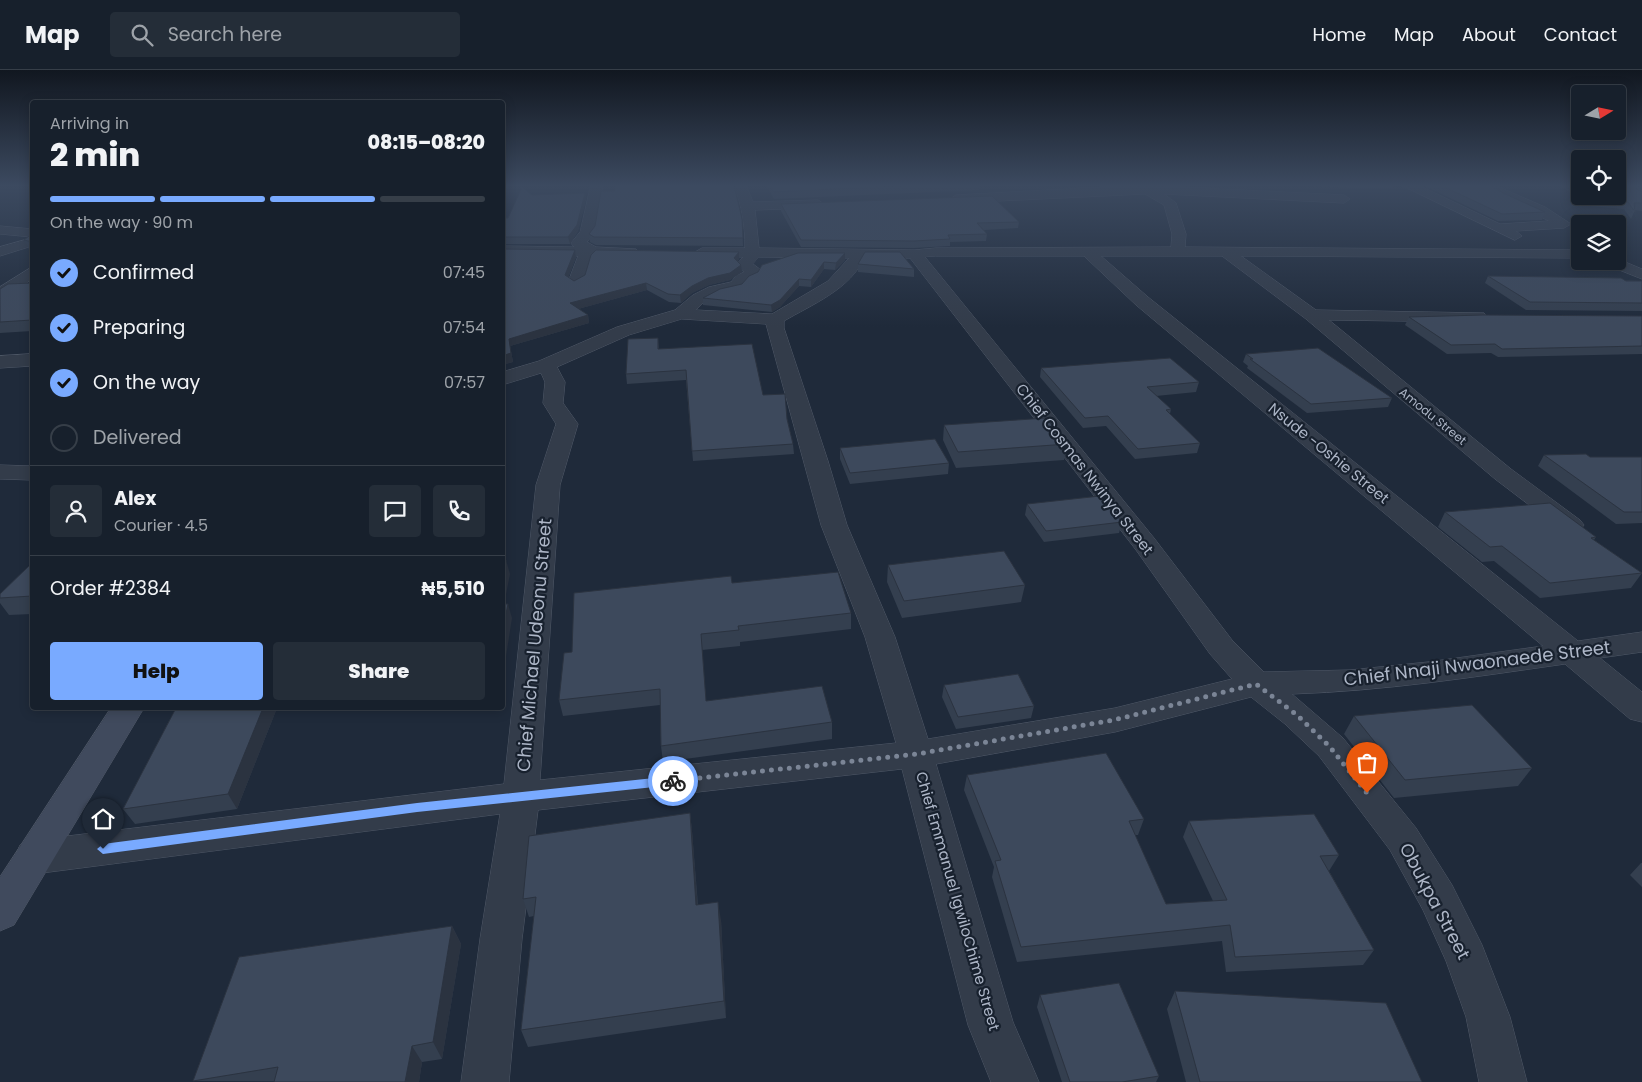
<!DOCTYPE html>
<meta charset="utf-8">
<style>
body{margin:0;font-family:Poppins,sans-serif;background:#242d38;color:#f1f3f6;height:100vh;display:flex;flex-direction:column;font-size:19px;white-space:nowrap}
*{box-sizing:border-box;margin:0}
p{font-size:16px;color:#9ea3a9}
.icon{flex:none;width:28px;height:28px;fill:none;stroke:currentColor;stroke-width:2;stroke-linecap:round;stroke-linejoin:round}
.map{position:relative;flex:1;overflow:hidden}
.side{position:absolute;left:30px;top:30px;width:475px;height:610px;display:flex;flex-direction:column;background:#17202c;border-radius:5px;box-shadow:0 2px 12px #0003,0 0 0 1px #363e48}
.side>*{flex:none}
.needle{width:32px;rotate:80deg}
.controls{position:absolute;left:1571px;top:15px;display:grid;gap:10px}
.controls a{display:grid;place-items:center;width:55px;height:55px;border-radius:5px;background:#17202c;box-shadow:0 2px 12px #0003,0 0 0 1px #363e48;font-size:25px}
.pin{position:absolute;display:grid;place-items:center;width:42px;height:42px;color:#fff;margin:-51px -21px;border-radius:50% 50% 50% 0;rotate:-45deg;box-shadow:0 0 5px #0007}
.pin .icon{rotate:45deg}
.courier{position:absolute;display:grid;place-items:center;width:50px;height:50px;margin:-25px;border:4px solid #79aaff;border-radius:50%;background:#fff;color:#222;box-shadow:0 1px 6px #0007}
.headline em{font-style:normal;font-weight:800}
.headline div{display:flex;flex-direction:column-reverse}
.headline{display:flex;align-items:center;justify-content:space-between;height:85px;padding:0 20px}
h1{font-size:32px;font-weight:800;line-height:38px}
.bar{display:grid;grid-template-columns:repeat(4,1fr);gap:8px 5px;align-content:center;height:60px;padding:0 20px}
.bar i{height:6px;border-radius:4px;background:#363e48}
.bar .active{background:#79aaff}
.bar p{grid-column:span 4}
.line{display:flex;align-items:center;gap:12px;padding:0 20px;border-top:1px solid #363e48}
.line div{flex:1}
.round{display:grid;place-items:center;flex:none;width:52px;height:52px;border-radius:5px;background:#242d38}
ol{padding:0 20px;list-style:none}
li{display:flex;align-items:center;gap:15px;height:55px}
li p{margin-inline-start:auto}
li .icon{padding:5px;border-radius:50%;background:#79aaff;color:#111;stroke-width:4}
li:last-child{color:#9ea3a9}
li i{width:28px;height:28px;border:2px solid #363e48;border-radius:50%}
.cta{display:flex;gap:10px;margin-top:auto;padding:10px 20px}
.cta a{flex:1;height:58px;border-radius:5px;background:#79aaff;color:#111;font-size:20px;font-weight:800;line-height:58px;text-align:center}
.cta a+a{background:#242d38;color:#f1f3f6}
header{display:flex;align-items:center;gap:30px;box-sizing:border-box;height:70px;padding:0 25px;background:#17202c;border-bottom:1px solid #363e48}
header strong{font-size:24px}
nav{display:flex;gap:28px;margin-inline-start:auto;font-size:18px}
.search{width:350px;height:45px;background:#242d38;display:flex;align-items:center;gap:12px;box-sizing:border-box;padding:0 18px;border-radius:5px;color:#9ea3a9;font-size:19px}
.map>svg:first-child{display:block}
</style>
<header>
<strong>Map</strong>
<div class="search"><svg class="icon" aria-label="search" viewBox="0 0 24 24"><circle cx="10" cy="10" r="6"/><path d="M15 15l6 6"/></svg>Search here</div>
<nav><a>Home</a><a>Map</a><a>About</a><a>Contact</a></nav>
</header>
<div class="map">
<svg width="1642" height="1012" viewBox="0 0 1642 1012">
<rect width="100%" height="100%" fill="#1f2a3a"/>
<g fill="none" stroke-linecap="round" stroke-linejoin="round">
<g stroke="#505968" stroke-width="1">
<path id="street" d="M591 115H603L594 163 587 172 596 177 636 179 638 182 636 185 595 186 590 191 584 212 576 217 568 212 578 186 502 184V176L574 177 571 173 580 162Z
M734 115H746L753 132 818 130 824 134 818 138 755 140 759 178 914 180 936 178 1171 177 1172 164 1164 135 1145 124 956 133 950 129 956 125 1140 115 1344 125 1350 129 1344 133 1164 124 1176 133 1186 164 1185 177 1580 180V188L1241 186 1316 240 1484 243 1487 247 1484 251 1478 252 1329 250 1511 399 1580 450 1584 455 1580 460 1571 463 1562 460 1495 409 1306 249 1222 186H1101L1148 227 1578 571 1642 562V582L1600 588 1642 622V652L1630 649 1565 594C1474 607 1384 621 1292 624L1343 668 1416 758 1452 815 1482 875 1510 947 1527 1012H1479L1466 947 1446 891 1423 840 1390 780 1319 686 1285 654 1251 627 1115 662 936 694 1013 952 1039 1012H991L968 955 902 699 538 740 522 869 509 1012H461L480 869 500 744 34 804 20 799 15 787 20 775 34 770 504 714 536 415 556 354 543 333 545 312 541 303 502 315V302L539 291 617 257 675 240 693 225 709 217 731 212 736 206 744 202 736 195 743 187 702 186 695 182 702 178H745C745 155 742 137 734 115ZM936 186H1084L1136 235 1543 576 1428 592 1350 600 1264 602 1232 570 1154 468 925 187ZM759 187 849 188 828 211 772 244 696 240 705 231 720 224 742 219 748 212 757 208 761 200 753 194ZM864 188H910L1136 480 1210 584 1232 609 1115 638 928 669 895 567 847 455 828 391 784 258V251C811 235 851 219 864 188ZM682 249 766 254 821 455 865 567 896 673 540 710 560 415 578 354 563 333 565 312 557 297 629 265Z
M1401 115H1418L1500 154 1549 151 1477 115H1494L1545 137 1571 154 1564 158 1516 161 1522 166 1515 170Z
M0 156 32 159V167L0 164Z
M32 168V176L0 186V177Z
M1618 189 1642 199V209L1604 194 1602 191H1618Z
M32 197V209L6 227 0 229V217Z
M32 284V296L0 298V286Z
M0 395 32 396V410L0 409Z"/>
</g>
<g stroke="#505968" stroke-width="1">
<path id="secondary" d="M111 638H144L14 855 0 861V807Z"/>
</g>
<use href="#street" fill="#333c4a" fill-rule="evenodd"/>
<use href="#secondary" fill="#404a5d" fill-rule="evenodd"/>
</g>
<path fill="#343f4f" d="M768 115H980L979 120 774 129 768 118Z
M1305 115H1394L1393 119 1306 116Z
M1423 115H1490L1503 123 1545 142 1542 150 1498 151Z
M1559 115H1580V126H1618V115H1642V122L1640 121 1642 122V141L1635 140 1631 149 1624 139 1590 136Z
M585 123 586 129 578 161 570 174H502V148H508L532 125Z
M781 134 1019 152 1018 158 984 160 987 164 986 171 950 172V176L914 178 801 177 781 141Z
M742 149 743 176 596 175 590 172 589 164Z
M32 165V180L29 179 24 170Z
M502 179 575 180 576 187 568 208 574 211 739 182V189L737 191 742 202 730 210 709 215 692 223 681 233 669 232 647 220 578 239 588 245 589 253 510 276 513 292 502 295Z
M845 183V190L835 200 824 199 811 217 799 216 780 237 772 242 703 235V228L742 214Z
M858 194 914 199V207L858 202Z
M1488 206 1642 211V241L1526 240 1485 213Z
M32 213V261L0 263V219Z
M1642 246V284L1498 287 1491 283 1447 284 1405 255 1409 247Z
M658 268 659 279 763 325 787 349 793 374 794 384 693 391 686 310 627 314 626 304Z
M1246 284 1392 328 1388 337 1307 343 1247 298 1248 296 1243 292Z
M1041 298 1199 312 1196 322 1156 326 1171 339 1170 344 1200 373 1197 383 1135 389 1106 356 1083 358 1040 307Z
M944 355 1067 374 1064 390 956 398 943 370Z
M840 378 949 393 948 404 850 414 840 389Z
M1544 385 1590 387H1642V453L1616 454 1538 396Z
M1027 434 1122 452 1119 463 1044 472 1025 445Z
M1445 442 1596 467 1594 470 1642 503 1631 518 1540 528 1494 491 1482 492 1438 457Z
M32 493V544L9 545 0 533V524Z
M888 495 1025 515 1021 532 902 548 887 512Z
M732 513 851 543V559L740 572V576L702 580 706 631 832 652V669L663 692 661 676 660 635 563 646 559 630Z
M944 615 1034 636 1031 648 956 659 942 627Z
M176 638H277L237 739 135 754 123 739Z
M1354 646 1532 698 1518 716 1394 728 1344 664Z
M967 705 1144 749 1138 765H1135L1166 834 1213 831 1183 767 1189 751 1339 785 1329 801 1374 880 1363 895 1226 902 1222 871 1017 892 992 807 994 797 964 720Z
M690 743 692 761 698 835 721 850 726 948 528 977 521 960 534 846 529 847 523 829Z
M1641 793H1642V817L1630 805Z
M452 856 461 874 442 989 422 992 419 1012 193 1011Z
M1175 921 1422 1012H1186L1167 939Z
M1040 925 1159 1006 1156 1012H1062L1037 937Z"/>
<path fill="#2b3340" d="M585 123 586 129 578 161 570 174 568 167Z
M575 180 576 187 566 213 565 205Z
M739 182V189L734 195V188Z
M845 183V190L835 200 836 193Z
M824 192V199L811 217V210Z
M741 195 742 202 730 210 709 215 692 223 681 233 680 225 692 216 708 208Z
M799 209V216L780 237 772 242 771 235Z
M646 213 647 220 571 241 570 233Z
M588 245 589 253 510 276 513 292 502 295V286L509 269Z
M506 490 510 504 502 545V509Z
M508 534 512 548 504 599 502 596V564Z
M263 638H277L237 739 228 724Z
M690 743 692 761 699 853 696 835Z
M718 832 721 850 726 948 724 931Z
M452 856 461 874 442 989 433 972Z
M412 976 422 992 419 1012H405Z"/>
<path fill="#3d495c" stroke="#2b3340" d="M615 115H734L742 149 743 168 594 167 589 164 595 156 601 121H615Z
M770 115H918L774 122Z
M1440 115H1490L1503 123 1545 142 1502 144Z
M1573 115H1580V120Z
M1618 115H1640L1637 119 1642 122V133H1634L1635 142 1628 132 1594 129 1590 126H1618Z
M522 117 532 125 585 123 577 155 568 167H502V148H508Z
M992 126 1019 152 977 153 987 164 948 165 950 169 914 171 801 170 781 134Z
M32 165V172L24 170 29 166Z
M502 179 575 180 565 205 574 211 585 205 591 185 596 180 739 182 734 188 741 195 730 203 708 208 692 216 680 225 668 224 646 213 570 233 588 245 509 269 511 283 502 286Z
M865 182H900L914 199 858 194Z
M798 183H845L836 193 824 192 811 210 799 209 780 230 771 235 703 228 720 219 742 214 749 206 758 202 762 195Z
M1488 206 1621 208 1626 211H1642V233L1530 232Z
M32 213V250L0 252V219L8 214Z
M1483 245 1642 246V276L1502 279 1495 274 1451 275 1409 247Z
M658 268V279L752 274 763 325 785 324 787 349 793 374 692 381 686 300 626 304 628 269Z
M1318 278 1392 328 1311 334 1250 289H1253L1246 284Z
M1170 288 1199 312 1147 317 1171 339 1166 340 1200 373 1138 379 1108 346 1085 348 1041 298Z
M1046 348 1067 374 958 382 944 355Z
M935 369 949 393 850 403 840 378Z
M1586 384 1590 387H1642V442H1624L1544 385Z
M1100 426 1122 452 1046 461 1027 434Z
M1550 433 1596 467 1591 468 1642 503 1550 513 1502 476 1490 477 1445 442Z
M1004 481 1025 515 904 531 888 495Z
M506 490 502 509V491Z
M32 493V526L0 528V524Z
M838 502 851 543 738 556 739 560 701 564 706 631 822 616 832 652 661 676 660 619 559 630 564 583 572 582 574 523 731 506 732 513Z
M502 534H508L502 564Z
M1018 604 1034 636 958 647 944 615Z
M1472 635 1532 698 1405 710 1354 646Z
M176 638H263L228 724 123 739Z
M1106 683 1144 749 1129 751 1166 834 1227 830 1189 751 1314 744 1339 785 1320 786 1374 880 1235 887 1230 855 1021 877 995 791 1001 790 967 705Z
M690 743 696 835 718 832 724 931 521 960 536 827 523 829 529 766Z
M452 856 433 972 412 976 405 1012H274L278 997 193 1011 239 887Z
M1119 913 1159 1006 1122 1012H1070L1040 925Z
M1175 921 1386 933 1422 1012H1200Z"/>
<linearGradient id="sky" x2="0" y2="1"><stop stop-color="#111720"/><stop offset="0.45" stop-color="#3c4a60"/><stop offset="1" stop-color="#3c4a60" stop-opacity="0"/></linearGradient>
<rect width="1642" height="257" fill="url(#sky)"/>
<path fill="#79aaff" d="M673 706 679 711 673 715 417 742 103 784 97 779 103 774 417 733Z"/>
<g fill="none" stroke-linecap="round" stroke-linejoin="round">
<path stroke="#7b8596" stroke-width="5" stroke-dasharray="0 9" d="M673 711 917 684 1114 650 1256 614 1297 645 1330 677 1367 723"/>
</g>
<g text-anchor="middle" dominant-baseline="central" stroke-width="4.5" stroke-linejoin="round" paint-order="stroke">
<g font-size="12" fill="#adb6c7" stroke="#18212e">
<text transform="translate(1433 346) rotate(39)">Amodu Street</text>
</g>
<g font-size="15" fill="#adb6c7" stroke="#18212e">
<text transform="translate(1329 383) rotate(39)">Nsude -Oshie Street</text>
<text transform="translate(1085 399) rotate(52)">Chief Cosmas Nwinya Street</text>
<text transform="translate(958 831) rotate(74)">Chief Emmanuel IgwiloChime Street</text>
</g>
<g font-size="18" fill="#adb6c7" stroke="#18212e">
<text transform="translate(534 575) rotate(-85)">Chief Michael Udeonu Street</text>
<text transform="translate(1477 593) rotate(-7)">Chief Nnaji Nwaonaede Street</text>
<text transform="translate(1435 831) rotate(62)">Obukpa Street</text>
</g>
</g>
</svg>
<div class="controls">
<a><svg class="needle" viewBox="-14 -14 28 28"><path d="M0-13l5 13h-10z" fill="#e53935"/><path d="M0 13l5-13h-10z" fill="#9ea3a9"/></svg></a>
<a><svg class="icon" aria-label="locate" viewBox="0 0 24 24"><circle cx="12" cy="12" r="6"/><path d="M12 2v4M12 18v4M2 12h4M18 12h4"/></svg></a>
<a><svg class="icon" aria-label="layers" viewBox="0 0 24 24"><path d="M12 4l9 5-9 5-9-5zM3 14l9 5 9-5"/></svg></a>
</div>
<div class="pin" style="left:1367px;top:723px;background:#ea580c"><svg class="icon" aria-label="bag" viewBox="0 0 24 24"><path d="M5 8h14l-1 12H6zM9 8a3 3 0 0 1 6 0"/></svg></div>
<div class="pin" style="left:103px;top:779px;background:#1f2937"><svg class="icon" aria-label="home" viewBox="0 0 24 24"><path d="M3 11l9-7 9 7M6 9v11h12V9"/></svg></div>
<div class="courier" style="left:673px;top:711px"><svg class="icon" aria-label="bike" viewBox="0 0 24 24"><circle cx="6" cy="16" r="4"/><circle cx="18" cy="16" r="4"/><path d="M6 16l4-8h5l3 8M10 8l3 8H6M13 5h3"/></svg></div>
<section class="side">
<div class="headline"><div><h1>2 min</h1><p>Arriving in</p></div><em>08:15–08:20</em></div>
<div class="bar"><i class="active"></i><i class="active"></i><i class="active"></i><i></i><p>On the way · 90 m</p></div>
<ol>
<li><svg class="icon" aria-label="check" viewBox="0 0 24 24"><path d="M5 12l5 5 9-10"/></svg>Confirmed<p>07:45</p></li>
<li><svg class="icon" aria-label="check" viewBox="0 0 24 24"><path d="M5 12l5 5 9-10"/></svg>Preparing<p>07:54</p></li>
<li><svg class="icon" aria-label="check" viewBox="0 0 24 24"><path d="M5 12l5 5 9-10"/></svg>On the way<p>07:57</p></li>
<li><i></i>Delivered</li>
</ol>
<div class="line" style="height:90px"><a class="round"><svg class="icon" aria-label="person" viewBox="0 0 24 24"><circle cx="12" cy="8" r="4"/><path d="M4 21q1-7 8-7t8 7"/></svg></a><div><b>Alex</b><p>Courier · 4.5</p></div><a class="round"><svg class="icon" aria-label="chat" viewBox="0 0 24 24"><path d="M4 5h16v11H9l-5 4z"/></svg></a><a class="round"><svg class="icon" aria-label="phone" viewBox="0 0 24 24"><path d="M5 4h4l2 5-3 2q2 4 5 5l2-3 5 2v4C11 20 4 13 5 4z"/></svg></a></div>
<div class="line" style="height:65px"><div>Order #2384</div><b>₦5,510</b></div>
<div class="cta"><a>Help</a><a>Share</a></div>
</section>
</div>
